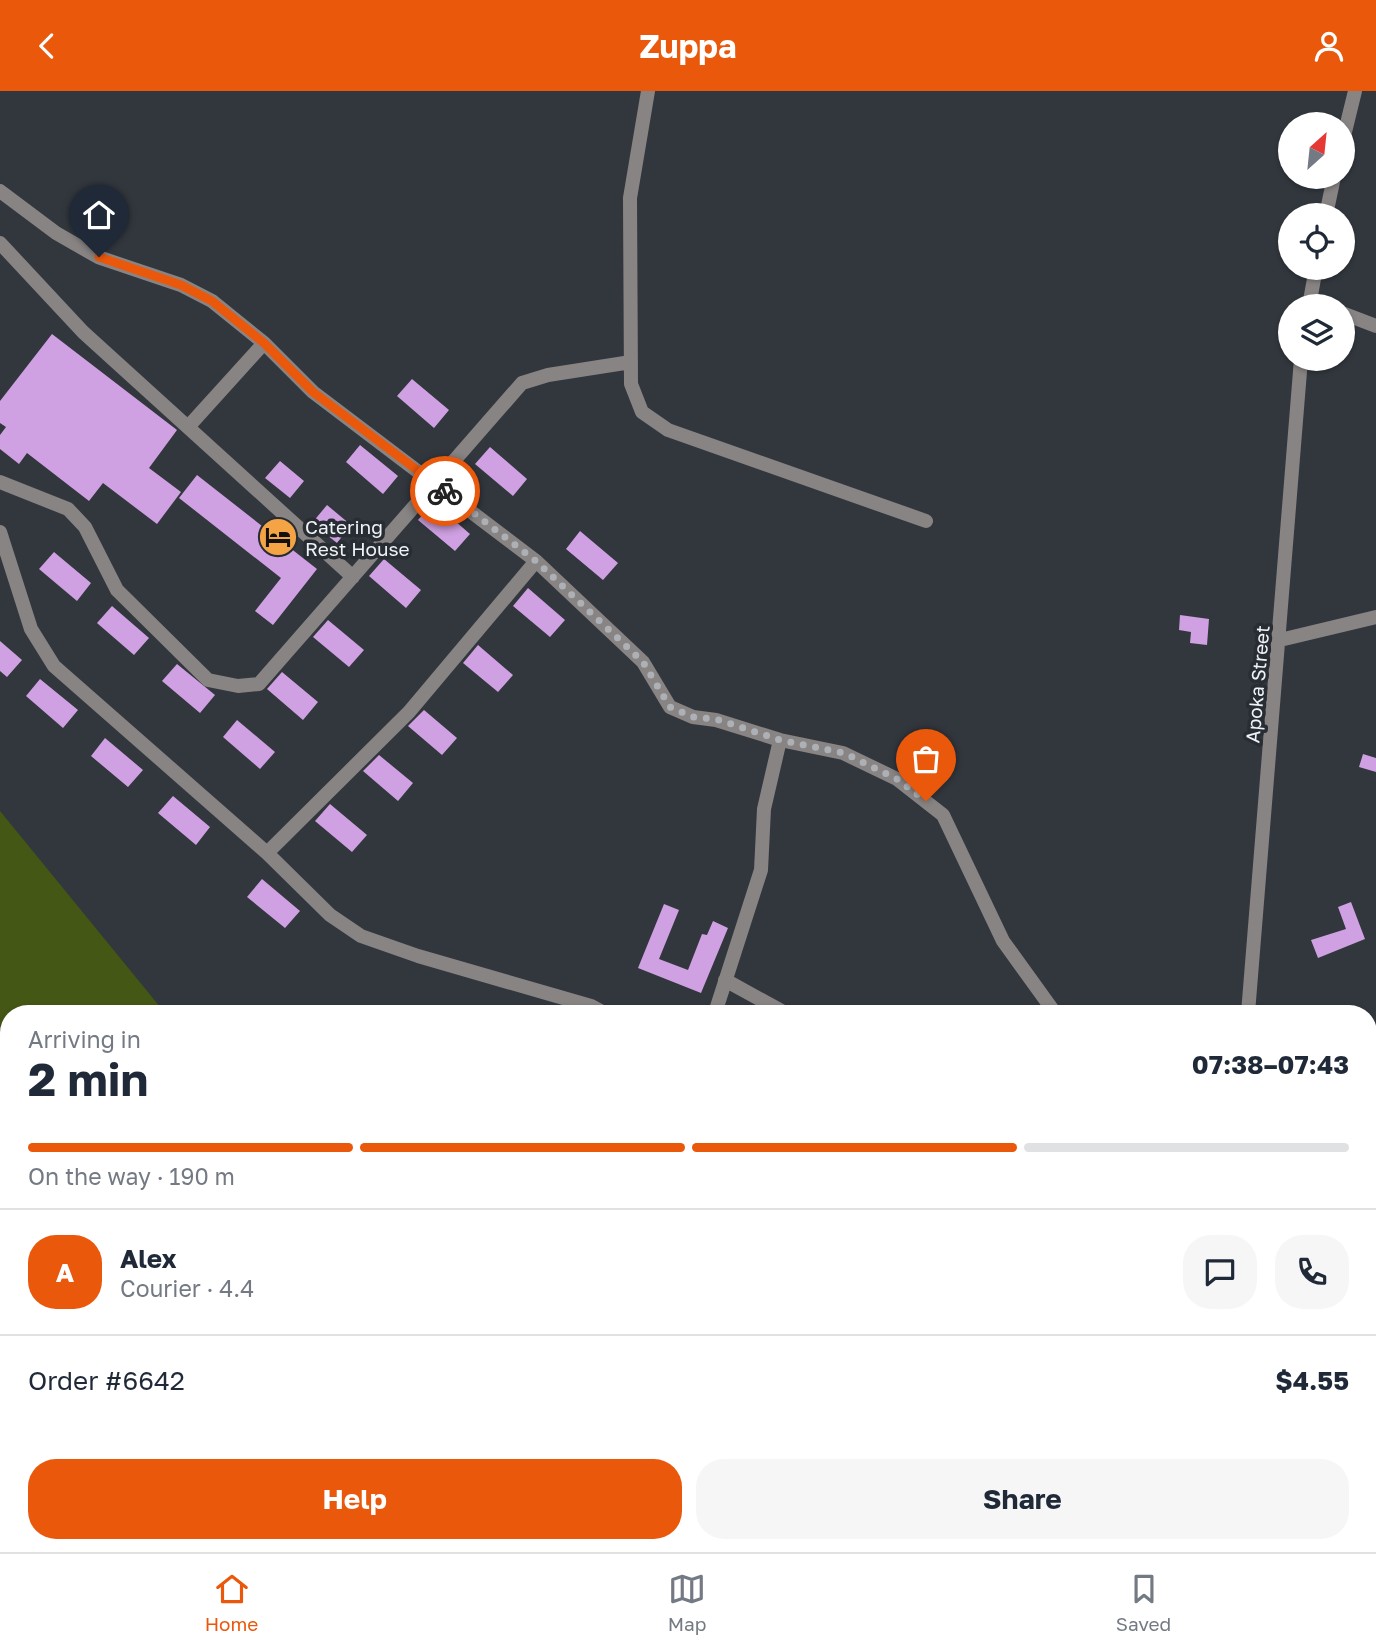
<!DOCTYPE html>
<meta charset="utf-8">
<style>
body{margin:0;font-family:"Golos Text",sans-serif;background:#f6f6f7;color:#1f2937;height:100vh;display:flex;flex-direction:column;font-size:26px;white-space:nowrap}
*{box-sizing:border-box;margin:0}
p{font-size:23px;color:#747a83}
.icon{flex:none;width:38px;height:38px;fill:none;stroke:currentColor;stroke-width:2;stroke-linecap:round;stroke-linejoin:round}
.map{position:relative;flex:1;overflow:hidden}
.side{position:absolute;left:0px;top:914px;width:1377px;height:548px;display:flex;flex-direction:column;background:#fff;border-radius:28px 28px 0 0;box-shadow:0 2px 5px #0004}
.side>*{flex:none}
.needle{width:46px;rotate:27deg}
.tools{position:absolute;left:1278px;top:21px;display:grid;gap:14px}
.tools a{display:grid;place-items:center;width:77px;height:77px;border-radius:50%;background:#fff;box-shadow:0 2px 5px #0004;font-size:35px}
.pin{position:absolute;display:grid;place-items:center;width:60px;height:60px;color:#fff;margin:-72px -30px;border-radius:50% 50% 50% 0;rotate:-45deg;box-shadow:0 0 7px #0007}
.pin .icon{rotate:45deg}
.courier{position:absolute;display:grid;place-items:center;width:70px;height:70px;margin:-35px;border:5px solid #ea580c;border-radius:50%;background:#fff;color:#222;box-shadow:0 2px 9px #0007}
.headline em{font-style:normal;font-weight:700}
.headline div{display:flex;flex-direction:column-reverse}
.headline{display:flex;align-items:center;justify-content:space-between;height:119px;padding:0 28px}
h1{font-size:46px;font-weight:700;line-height:52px}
.bar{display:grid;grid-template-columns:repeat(4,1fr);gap:10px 7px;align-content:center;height:84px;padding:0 28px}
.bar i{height:9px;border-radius:5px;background:#e0e1e3}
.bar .current{background:#ea580c}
.bar p{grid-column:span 4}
.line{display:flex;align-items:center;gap:18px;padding:0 28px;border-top:2px solid #e0e1e3}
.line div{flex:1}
.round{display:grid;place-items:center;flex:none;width:74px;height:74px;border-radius:28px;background:#f6f6f7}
.cta{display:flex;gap:14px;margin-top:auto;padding:14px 28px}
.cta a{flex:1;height:80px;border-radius:28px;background:#ea580c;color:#fff;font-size:28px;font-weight:700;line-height:80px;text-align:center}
.cta a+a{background:#f6f6f7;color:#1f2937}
header{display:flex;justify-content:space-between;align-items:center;height:91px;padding:0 28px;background:#ea580c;color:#fff;font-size:32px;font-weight:700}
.dock{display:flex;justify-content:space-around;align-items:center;height:98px;border-top:2px solid #e0e1e3;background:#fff;font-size:19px;color:#747a83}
.dock a{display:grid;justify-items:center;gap:4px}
.dock .current{color:#ea580c}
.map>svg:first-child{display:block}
</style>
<header><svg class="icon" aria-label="back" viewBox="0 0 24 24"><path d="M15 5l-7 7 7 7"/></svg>Zuppa<svg class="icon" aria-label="person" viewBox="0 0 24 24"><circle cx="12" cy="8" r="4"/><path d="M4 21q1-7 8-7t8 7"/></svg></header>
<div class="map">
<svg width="1376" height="1461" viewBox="0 0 1376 1461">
<rect width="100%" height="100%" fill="#32373e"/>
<path fill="#455714" d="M0 720 165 922H9V1405L0 1404Z
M870 1453 877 1461H378L375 1453Z"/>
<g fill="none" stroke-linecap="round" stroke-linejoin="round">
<path stroke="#208cae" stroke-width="4.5" d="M653 1452 661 1461"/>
</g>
<path fill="#cfa0e2" d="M52 243 177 339 149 377 181 401 157 433 103 392 89 410 27 362 19 373 0 358V344L6 336 0 332V310Z
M412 288 449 319 434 337 397 305Z
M360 354 398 385 383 403 346 371Z
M490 356 527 388 513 405 475 373Z
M280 370 304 390 290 407 265 387Z
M197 384 317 478 273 534 255 520 281 487 179 407Z
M433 411 470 443 455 460 418 429Z
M327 414 351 434 337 452 312 432Z
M580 440 618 472 603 489 566 458Z
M54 461 91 492 77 510 39 478Z
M384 468 421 499 406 517 369 485Z
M528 497 565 529 550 546 513 515Z
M112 515 149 547 134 564 97 532Z
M1180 524 1209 528 1207 554 1190 552 1191 541 1179 539Z
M328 529 364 559 349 576 313 546Z
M0 550 22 569 7 586 0 580Z
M478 554 513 584 498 601 463 572Z
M177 573 215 604 200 622 162 590Z
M282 581 318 611 303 629 267 598Z
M40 588 78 619 63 637 26 605Z
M424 619 457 647 442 664 408 635Z
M237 629 275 661 260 678 223 646Z
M105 647 143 679 128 696 91 665Z
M1363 663 1376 667V681L1359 676Z
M379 664 413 692 398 710 363 680Z
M173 705 210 736 196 754 158 722Z
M330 713 367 744 352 761 315 730Z
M262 788 300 820 285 837 247 806Z
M1351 811 1365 848 1318 867 1311 849 1346 838 1338 816Z
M664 813 679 819 659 868 688 879 702 843 707 844 713 830 728 837 701 902 638 877Z"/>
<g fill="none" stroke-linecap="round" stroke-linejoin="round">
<path stroke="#898484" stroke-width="14" d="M648 0 630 107 631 293 642 321 668 339 926 430
M1342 53 1355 0
M0 100 56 142 98 166 181 194 212 210 264 252 313 301 536 470 643 571 670 616 693 626 716 629 780 649 843 662 897 688 943 724 1003 850 1055 922
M1326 124 1334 86
M0 152 83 241 353 486
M1311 207 1328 215
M1309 215 1316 177
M1342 222 1376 235
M188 336 264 252
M0 391 68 418 85 436 117 499 208 589 238 595 259 593 522 292 548 284 631 271
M0 441 31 538 54 575 267 762 330 824 361 845 418 865 591 915 604 922
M1280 549 1376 526
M267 762 409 621 536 470
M725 889 785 922
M715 922 761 779 764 718 780 649
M1248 922 1301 268
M1368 1037 1376 1036
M1368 1328 1376 1326
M0 1419 9 1420
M135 1452 142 1461
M911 1452 915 1461
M1128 1461 1131 1452"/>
</g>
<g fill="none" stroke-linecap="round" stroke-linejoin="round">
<path stroke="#adb1b6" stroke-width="7" stroke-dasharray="0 12.6" d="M445 400 536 470 643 571 670 616 693 626 716 628 780 649 844 662 897 688 926 710"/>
<path stroke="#ea580c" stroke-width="9" d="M99 166 181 194 212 210 264 252 313 301 445 400"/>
</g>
<defs>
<g id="hotel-disc" transform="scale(2.0125)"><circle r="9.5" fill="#f4a444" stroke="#282d34"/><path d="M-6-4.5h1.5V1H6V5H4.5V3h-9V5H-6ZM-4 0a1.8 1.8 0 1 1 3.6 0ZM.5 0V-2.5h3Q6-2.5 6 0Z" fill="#111"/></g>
</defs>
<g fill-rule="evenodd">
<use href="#hotel-disc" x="278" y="446"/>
</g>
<g text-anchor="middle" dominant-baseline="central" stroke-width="7" stroke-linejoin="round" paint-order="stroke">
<g font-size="19" fill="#eff3f7" stroke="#282d34" text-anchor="start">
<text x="305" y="435">Catering<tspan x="305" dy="22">Rest House</tspan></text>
</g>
<g font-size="19" fill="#eff3f7" stroke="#282d34">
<text transform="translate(1257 593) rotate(-85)">Apoka Street</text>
</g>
</g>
</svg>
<div class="tools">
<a><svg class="needle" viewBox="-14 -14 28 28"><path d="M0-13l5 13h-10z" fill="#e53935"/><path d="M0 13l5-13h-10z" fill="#747a83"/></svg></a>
<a><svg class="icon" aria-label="locate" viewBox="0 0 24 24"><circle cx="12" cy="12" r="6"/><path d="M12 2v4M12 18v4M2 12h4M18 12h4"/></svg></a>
<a><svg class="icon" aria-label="layers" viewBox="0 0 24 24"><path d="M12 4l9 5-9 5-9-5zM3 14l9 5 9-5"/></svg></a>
</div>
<div class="pin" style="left:926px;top:710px;background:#ea580c"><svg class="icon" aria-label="bag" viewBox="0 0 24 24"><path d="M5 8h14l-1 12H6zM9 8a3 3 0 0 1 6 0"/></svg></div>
<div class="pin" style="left:99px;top:166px;background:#1f2937"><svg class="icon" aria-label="home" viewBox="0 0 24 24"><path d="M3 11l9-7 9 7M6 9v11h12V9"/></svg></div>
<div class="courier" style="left:445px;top:400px"><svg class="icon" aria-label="bike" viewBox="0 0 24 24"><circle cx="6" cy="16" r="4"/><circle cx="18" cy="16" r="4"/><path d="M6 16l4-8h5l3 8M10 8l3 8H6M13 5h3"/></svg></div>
<section class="side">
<div class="headline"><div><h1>2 min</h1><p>Arriving in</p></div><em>07:38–07:43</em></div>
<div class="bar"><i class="current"></i><i class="current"></i><i class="current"></i><i></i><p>On the way · 190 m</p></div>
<div class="line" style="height:126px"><b class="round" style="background:#ea580c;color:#fff">A</b><div><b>Alex</b><p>Courier · 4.4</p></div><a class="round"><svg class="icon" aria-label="chat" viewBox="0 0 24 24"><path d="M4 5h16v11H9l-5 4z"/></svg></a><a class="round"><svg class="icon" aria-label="phone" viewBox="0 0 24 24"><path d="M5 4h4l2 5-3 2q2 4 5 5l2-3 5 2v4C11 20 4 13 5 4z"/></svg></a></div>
<div class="line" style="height:91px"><div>Order #6642</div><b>$4.55</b></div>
<div class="cta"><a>Help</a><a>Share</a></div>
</section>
</div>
<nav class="dock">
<a class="current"><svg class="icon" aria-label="home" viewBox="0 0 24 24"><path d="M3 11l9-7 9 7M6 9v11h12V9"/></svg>Home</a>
<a><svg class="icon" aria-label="map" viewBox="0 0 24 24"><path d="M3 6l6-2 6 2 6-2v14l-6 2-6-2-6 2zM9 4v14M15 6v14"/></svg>Map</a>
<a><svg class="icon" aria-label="saved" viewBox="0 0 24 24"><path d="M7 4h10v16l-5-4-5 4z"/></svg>Saved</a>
</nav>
